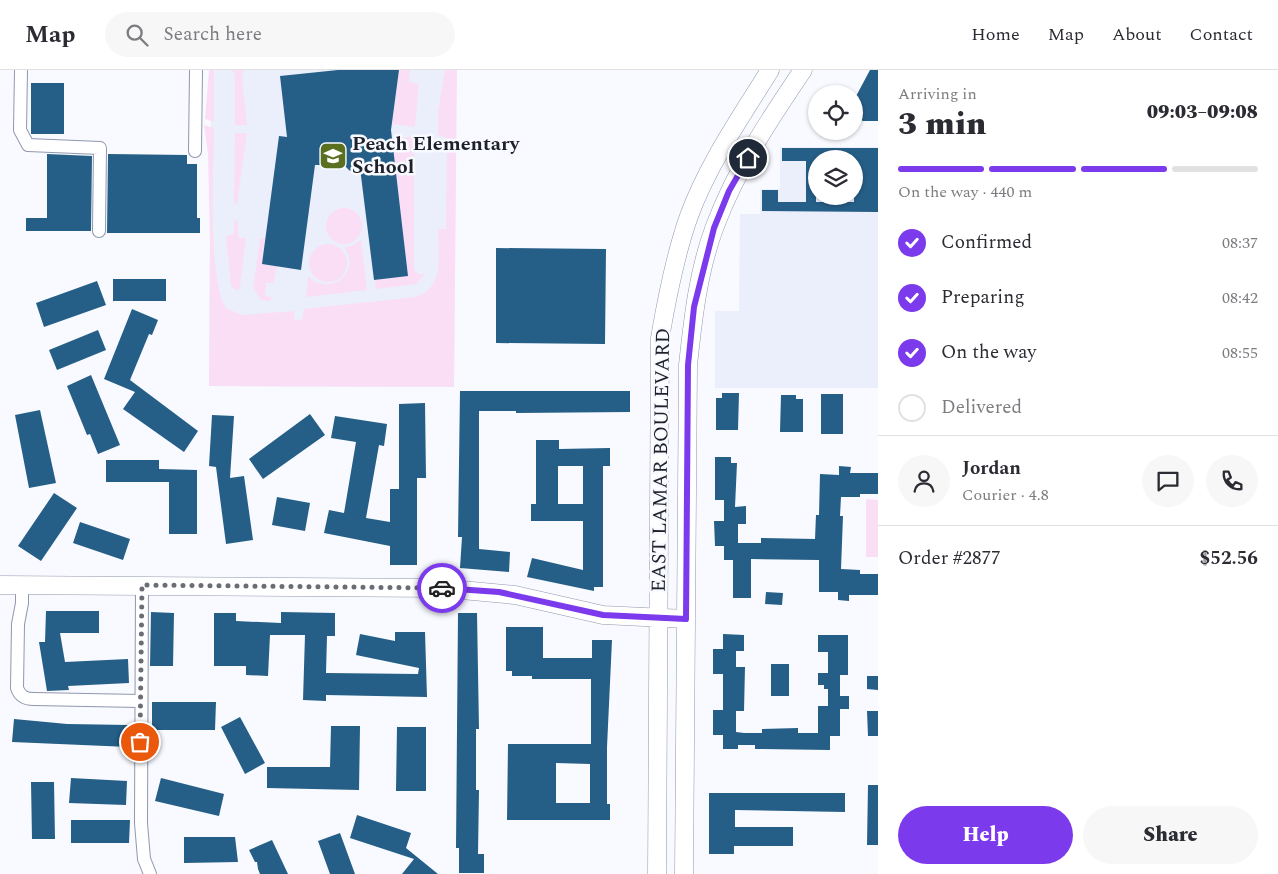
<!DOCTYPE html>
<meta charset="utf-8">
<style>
body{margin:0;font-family:Spectral,serif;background:#f7f7f7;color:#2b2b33;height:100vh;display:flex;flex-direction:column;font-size:19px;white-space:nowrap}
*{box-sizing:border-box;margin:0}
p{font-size:16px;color:#7c7c81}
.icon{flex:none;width:28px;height:28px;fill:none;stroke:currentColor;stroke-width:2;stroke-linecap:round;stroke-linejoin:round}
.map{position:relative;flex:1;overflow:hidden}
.drawer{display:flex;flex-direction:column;background:#fff;width:400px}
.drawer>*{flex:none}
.fabs{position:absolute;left:808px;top:15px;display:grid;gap:10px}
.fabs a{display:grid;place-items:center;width:55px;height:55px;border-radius:50%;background:#fff;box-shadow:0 1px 4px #0004;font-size:25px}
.pin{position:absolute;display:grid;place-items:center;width:42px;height:42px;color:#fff;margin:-21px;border:2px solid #fff;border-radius:50%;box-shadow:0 1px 5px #0007}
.courier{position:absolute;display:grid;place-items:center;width:50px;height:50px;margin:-25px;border:4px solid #7c3aed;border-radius:50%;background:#fff;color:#222;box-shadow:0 1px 6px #0007}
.overview em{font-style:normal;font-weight:800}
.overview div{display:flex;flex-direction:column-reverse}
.overview{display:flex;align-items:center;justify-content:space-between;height:85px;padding:0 20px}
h1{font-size:32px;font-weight:800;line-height:38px}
.bar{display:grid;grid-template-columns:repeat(4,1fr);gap:8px 5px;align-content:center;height:60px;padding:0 20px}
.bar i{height:6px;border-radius:4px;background:#e1e1e2}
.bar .selected{background:#7c3aed}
.bar p{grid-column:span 4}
.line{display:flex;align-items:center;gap:12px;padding:0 20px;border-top:1px solid #e1e1e2}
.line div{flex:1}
.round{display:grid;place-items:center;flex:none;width:52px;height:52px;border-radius:26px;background:#f7f7f7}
ol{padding:0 20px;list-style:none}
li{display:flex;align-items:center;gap:15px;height:55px}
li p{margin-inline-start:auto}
li .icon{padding:5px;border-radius:50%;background:#7c3aed;color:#fff;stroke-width:4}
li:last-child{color:#7c7c81}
li i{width:28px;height:28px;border:2px solid #e1e1e2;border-radius:50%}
.action{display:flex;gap:10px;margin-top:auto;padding:10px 20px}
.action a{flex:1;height:58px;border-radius:30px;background:#7c3aed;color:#fff;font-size:20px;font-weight:800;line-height:58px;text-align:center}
.action a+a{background:#f7f7f7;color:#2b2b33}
header{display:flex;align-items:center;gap:30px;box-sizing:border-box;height:70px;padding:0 25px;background:#fff;border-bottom:1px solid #e1e1e2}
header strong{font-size:24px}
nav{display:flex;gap:28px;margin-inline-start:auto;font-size:18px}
.search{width:350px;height:45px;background:#f7f7f7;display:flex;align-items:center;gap:12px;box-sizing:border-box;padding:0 18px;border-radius:28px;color:#7c7c81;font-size:19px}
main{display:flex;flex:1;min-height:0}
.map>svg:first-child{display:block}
</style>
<header>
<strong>Map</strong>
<div class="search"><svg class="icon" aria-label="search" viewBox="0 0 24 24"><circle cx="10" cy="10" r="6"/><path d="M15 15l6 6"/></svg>Search here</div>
<nav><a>Home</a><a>Map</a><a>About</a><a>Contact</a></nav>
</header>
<main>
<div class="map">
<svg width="878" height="804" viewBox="0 0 878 804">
<rect width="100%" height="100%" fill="#f8faff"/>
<path fill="#ebeffc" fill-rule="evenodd" d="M211 0H456L454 317 209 316Z
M780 77H878V318H715V241H739L740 144H760V119H780ZM816 89H854V126H816Z"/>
<path fill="#fadef5" d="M209 0H214V52L205 49Z
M232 0H244L242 7 247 55H235V5Z
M399 0H410L409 12 419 14 415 57 392 54Z
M445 0H457L454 317 209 316 210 171 208 83 204 55 214 58C214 97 207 208 226 238L242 245 294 241V249L302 250 304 239 416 227C445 218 438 184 438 159H446L447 70 445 67 438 66V41Z
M235 63H247L237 134H234Z
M414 66V200L419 204H425L416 214 376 219 375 210 408 206 392 69Z
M326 156a18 18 0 1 1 36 0a18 18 0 1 1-36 0Z
M234 150H237L239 168H246L240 218 237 221 231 216 226 166 234 164Z
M260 168 265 169 262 194 277 196 274 213H266L265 226 272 227 270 231 261 230 253 218Z
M361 170 367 220 306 227 308 206C329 228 363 202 344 177L352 176Z
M309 193a19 19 0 1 1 38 0a19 19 0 1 1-38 0Z
M866 429 878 430V487H866Z"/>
<path fill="#255e86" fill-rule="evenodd" d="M338 0H399L391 60 408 206 374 210 360 98 350 101 344 95H315L301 200 262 194 279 66 287 67 280 6Z
M870 0H878V51H863L854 46V30Z
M31 13H64V64H31Z
M782 78H878V142L762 141V120H778V132H806V91H782ZM816 89H854V132H816Z
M47 84 92 86 91 161H26V148H47Z
M108 84 187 85V94H197V148H200V163H107Z
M496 178 606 179 605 274 496 273Z
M113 209H166V231H113Z
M97 211 106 235 44 257 36 233Z
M132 239 158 250 152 265 149 264 130 310 198 361 184 382 123 339 135 322 104 309Z
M98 260 106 280 57 300 49 280Z
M91 305 120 375 98 384 90 364 87 365 67 316Z
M460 321H630V342L516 343V341H479V479L510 482 509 502 460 498 462 467H458Z
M722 323H739L738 360H716V328H722Z
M821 324H843V364H821Z
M781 325H796V329H803V362H780Z
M425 333 426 408H417V495H390V476L324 463 329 440 344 443 356 372 331 368 335 346 387 354 384 376 379 375 366 448 390 452V419H399V334Z
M40 340 56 413 29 418 15 345Z
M310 344 325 365 263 409 249 389Z
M212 345 234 346 230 408 244 406 253 470 226 474 216 397 209 396Z
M536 370H559V379L610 378V396H603V517H594V521L527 507 532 488 583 500V451H531V434H536ZM558 396H583V434H558Z
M715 387H731V393H737L735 437 746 436V454H738V473H761V468L815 469 816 445H819L820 404 839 405V396L851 397 850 403H878V424H860V427H841L840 446H843L841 499 860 500V504H878V525H849V531L838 530V522H819V490L751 489V528H733V490H724V476H715L714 451H724V430H715Z
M106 390H159V399L197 400V464H169V412H106Z
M54 423 77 438 41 491 18 476Z
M277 427 310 433 305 461 272 455Z
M80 452 130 469 123 490 73 473Z
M766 522 783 523 782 535 765 534Z
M46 541H99V563H60L65 592 128 589 129 613 68 616 69 620 47 621 39 572H45Z
M151 542 174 543 173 596H150Z
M281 542 335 543V566H327L326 603 418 604 419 598 356 585 360 564 395 571V562H425L427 627 326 625V631L303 630 305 565H270L268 606 246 605V596H214V543H236V551L281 553Z
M458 543H477L479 659H476V720H479L478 784H484V803H459V778H456Z
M506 557H543V588H592V570H612L607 677V734H610V750H507L508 674H591V609H532V606H512V601H506ZM556 693 590 694V733H556Z
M723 564 744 565V581H736V597H745L744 641H736V662L744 663H762V659L798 658V663H818V636H828V619H824V615H818V603H828V582H818V565H848V605H840V626H849V639H840V666H830V680L755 679V675H738V679H723V665H713V640H723V604H713V579H723Z
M771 594H789V626H771Z
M867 606H878V620L867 619Z
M152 632H216L215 660H152Z
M867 641H878V666H868Z
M240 647 265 693 245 704 221 657Z
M14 649 67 654 129 655V677L12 672Z
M331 656H360L359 720 267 718V697H330Z
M397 657H426V721H396Z
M71 708 127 711 126 735 69 733Z
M161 708 224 724 219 746 155 731Z
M31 712H54L55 769H32Z
M868 715H878V775H867Z
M709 723H845V742L735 740V757H793V776H734V784H709Z
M357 745 411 763 406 778 438 804H402L414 789 350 768Z
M71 750H130L129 773H71Z
M340 763 355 804H330L318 771Z
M184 767H235L238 792 184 793Z
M272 770 288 804H260L258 799 257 792H255L249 780Z"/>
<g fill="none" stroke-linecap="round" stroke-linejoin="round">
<g stroke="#9097ae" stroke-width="14">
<path id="street" d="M21 0 20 60 28 75 100 78 99 161
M195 81 196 0
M22 514V533L18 554 17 618C20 627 26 629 34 629L140 631
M142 515 141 753 144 789 150 804"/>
</g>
<g stroke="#9097ae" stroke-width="19">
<path id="secondary" d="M0 515 440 518 515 525 603 545 686 549
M657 804 660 268C667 227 675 185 689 146 708 94 741 47 770 0
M684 804 688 295C693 249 698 201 715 156 736 100 769 50 803 0"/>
</g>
<use href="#street" stroke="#fff" stroke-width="12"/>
<use href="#secondary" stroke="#fff" stroke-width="18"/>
</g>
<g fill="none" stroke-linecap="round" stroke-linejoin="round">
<path stroke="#6b6d75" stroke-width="5" stroke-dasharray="0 9" d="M140 672 142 515 442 518"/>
<path stroke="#7c3aed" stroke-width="6" d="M442 518 499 522 603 545 686 549 688 295 694 237 714 158 729 121 748 88"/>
</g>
<defs>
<g id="school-square" transform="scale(1.4375)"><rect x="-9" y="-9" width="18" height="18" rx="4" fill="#5a7020" stroke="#f8faff"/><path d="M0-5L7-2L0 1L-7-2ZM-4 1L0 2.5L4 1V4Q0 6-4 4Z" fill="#fff"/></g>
</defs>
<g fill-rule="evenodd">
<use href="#school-square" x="333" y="86"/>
</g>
<g text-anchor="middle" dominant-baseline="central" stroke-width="5" stroke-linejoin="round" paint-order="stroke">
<g font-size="20" font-weight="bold" fill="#1f212a" stroke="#f8faff" text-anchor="start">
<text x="352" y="74">Peach Elementary<tspan x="352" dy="23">School</tspan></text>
</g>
<g font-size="20" fill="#1f212a" stroke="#f8faff">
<text transform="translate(661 390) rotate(-89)">EAST LAMAR BOULEVARD</text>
</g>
</g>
</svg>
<div class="fabs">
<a><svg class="icon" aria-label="locate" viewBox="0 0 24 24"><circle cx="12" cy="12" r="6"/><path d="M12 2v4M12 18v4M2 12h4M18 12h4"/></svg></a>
<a><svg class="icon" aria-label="layers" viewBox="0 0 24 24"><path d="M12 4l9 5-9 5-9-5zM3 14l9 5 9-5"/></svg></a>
</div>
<div class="pin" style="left:140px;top:672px;background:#ea580c"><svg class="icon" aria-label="bag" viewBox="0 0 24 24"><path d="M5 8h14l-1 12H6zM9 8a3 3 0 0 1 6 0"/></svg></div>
<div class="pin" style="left:748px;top:88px;background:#1f2937"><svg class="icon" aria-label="home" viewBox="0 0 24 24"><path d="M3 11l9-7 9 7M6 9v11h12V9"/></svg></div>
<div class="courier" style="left:442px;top:518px"><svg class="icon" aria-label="car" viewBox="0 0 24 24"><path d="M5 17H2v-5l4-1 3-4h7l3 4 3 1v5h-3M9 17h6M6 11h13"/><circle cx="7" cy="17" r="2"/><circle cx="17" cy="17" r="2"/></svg></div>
</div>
<section class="drawer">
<div class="overview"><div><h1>3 min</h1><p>Arriving in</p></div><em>09:03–09:08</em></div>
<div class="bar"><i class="selected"></i><i class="selected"></i><i class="selected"></i><i></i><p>On the way · 440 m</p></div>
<ol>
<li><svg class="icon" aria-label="check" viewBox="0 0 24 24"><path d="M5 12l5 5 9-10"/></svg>Confirmed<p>08:37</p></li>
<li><svg class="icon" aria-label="check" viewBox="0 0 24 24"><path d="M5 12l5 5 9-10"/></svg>Preparing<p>08:42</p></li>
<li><svg class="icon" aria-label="check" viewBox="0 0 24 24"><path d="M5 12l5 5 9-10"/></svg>On the way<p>08:55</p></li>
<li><i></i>Delivered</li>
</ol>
<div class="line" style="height:90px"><a class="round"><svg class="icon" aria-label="person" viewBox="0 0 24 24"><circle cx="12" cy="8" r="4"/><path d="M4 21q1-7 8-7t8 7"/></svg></a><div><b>Jordan</b><p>Courier · 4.8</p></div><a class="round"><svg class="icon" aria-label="chat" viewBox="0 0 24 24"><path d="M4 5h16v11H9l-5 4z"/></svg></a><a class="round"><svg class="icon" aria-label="phone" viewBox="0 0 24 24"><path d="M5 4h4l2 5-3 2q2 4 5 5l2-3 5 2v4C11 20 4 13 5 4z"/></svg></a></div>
<div class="line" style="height:65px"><div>Order #2877</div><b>$52.56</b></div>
<div class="action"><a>Help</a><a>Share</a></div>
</section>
</main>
